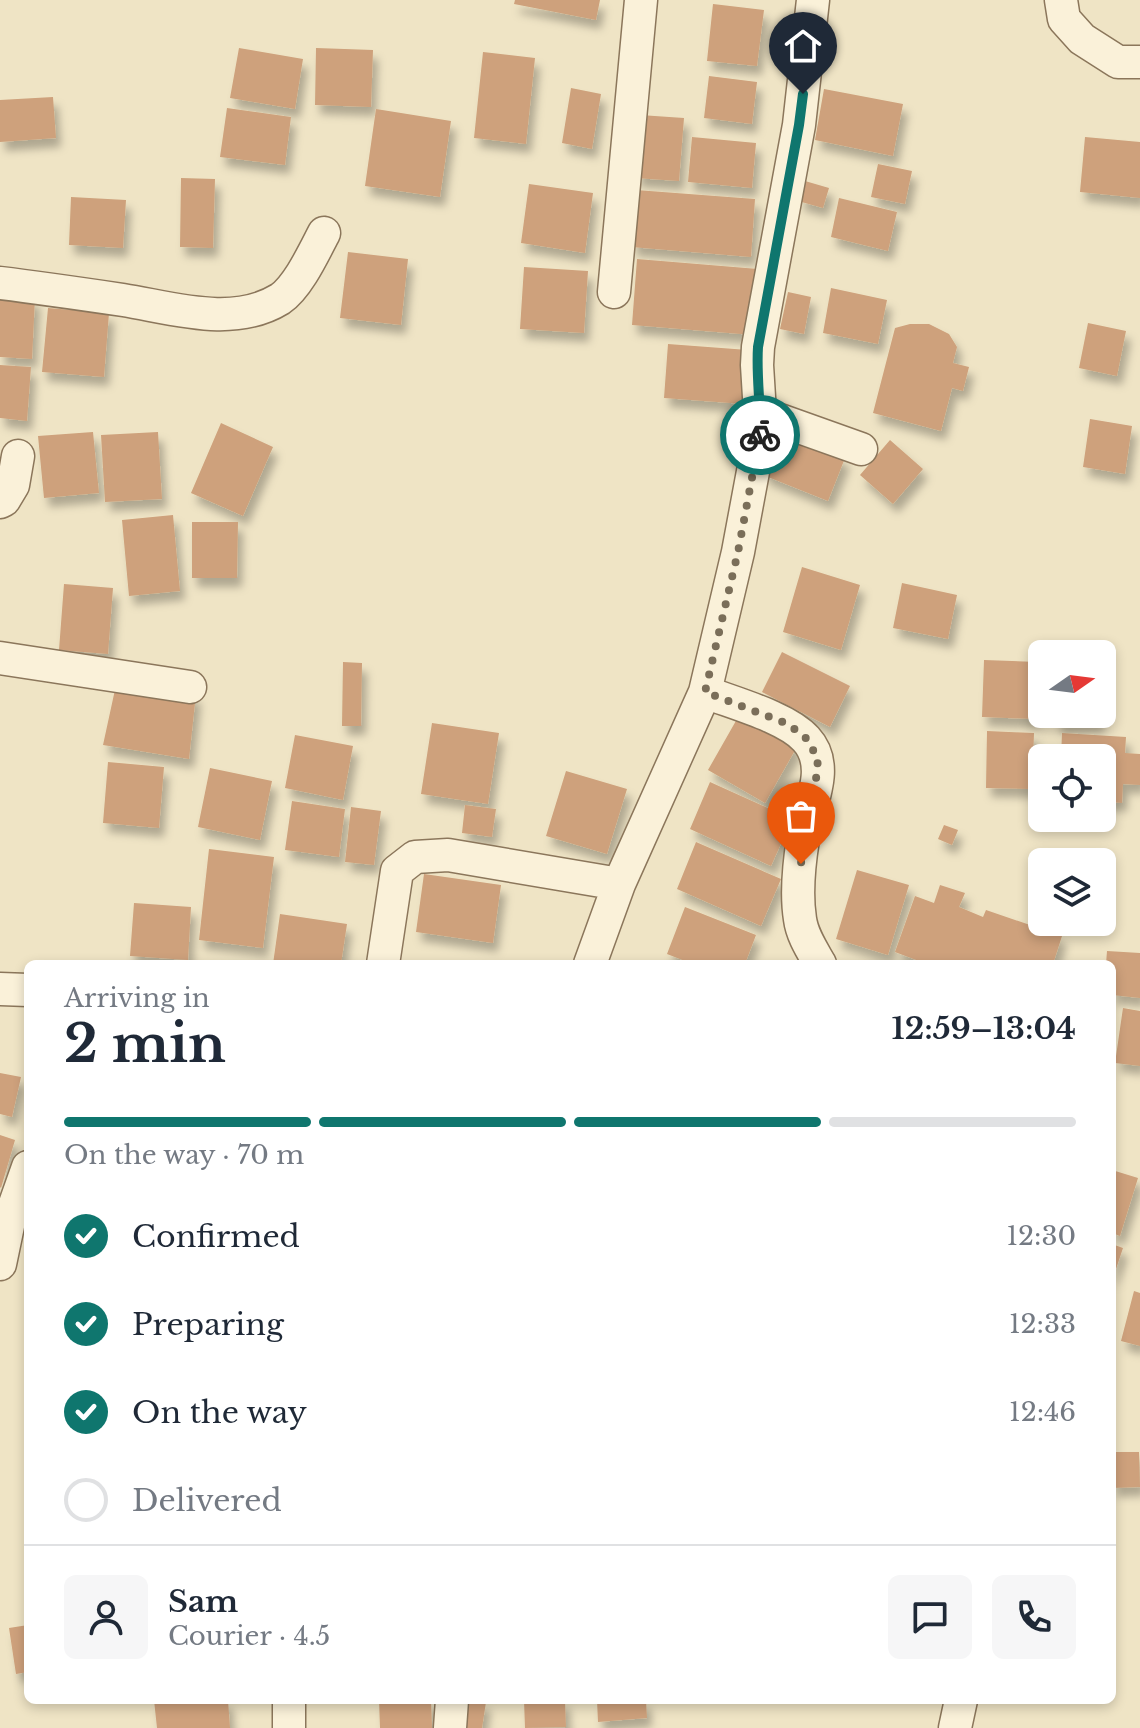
<!DOCTYPE html>
<meta charset="utf-8">
<style>
body{margin:0;font-family:"Libre Baskerville",serif;background:#f6f6f7;color:#1f2937;height:100vh;display:flex;flex-direction:column;font-size:30px;white-space:nowrap}
*{box-sizing:border-box;margin:0}
p{font-size:26px;color:#747a83}
.icon{flex:none;width:44px;height:44px;fill:none;stroke:currentColor;stroke-width:2;stroke-linecap:round;stroke-linejoin:round}
.map{position:relative;flex:1;overflow:hidden}
.sheet{position:absolute;left:24px;top:960px;width:1092px;height:744px;display:flex;flex-direction:column;background:#fff;border-radius:12px;box-shadow:0 4px 12px #0003}
.sheet>*{flex:none}
.needle{width:52px;rotate:76deg}
.controls{position:absolute;left:1028px;top:640px;display:grid;gap:16px}
.controls a{display:grid;place-items:center;width:88px;height:88px;border-radius:12px;background:#fff;box-shadow:0 4px 12px #0003;font-size:40px}
.pin{position:absolute;display:grid;place-items:center;width:68px;height:68px;color:#fff;margin:-82px -34px;border-radius:50% 50% 50% 0;rotate:-45deg;box-shadow:0 0 8px #0007}
.pin .icon{rotate:45deg}
.courier{position:absolute;display:grid;place-items:center;width:80px;height:80px;margin:-40px;border:6px solid #0f766e;border-radius:50%;background:#fff;color:#222;box-shadow:0 2px 10px #0007}
.headline em{font-style:normal;font-weight:700}
.headline div{display:flex;flex-direction:column-reverse}
.headline{display:flex;align-items:center;justify-content:space-between;height:136px;padding:0 40px}
h1{font-size:52px;font-weight:700;line-height:60px}
.bar{display:grid;grid-template-columns:repeat(4,1fr);gap:12px 8px;align-content:center;height:96px;padding:0 40px}
.bar i{height:10px;border-radius:6px;background:#e0e1e3}
.bar .active{background:#0f766e}
.bar p{grid-column:span 4}
.line{display:flex;align-items:center;gap:20px;padding:0 40px;border-top:2px solid #e0e1e3}
.line div{flex:1}
.round{display:grid;place-items:center;flex:none;width:84px;height:84px;border-radius:12px;background:#f6f6f7}
ol{padding:0 40px;list-style:none}
li{display:flex;align-items:center;gap:24px;height:88px}
li p{margin-inline-start:auto}
li .icon{padding:8px;border-radius:50%;background:#0f766e;color:#fff;stroke-width:4}
li:last-child{color:#747a83}
li i{width:44px;height:44px;border:4px solid #e0e1e3;border-radius:50%}
.map>svg:first-child{display:block}
</style>
<div class="map">
<svg width="1140" height="1728" viewBox="0 0 1140 1728">
<defs>
<filter id="shadow"><feDropShadow dx="5" dy="9" stdDeviation="4" flood-color="#0004"/></filter>
</defs>
<rect width="100%" height="100%" fill="#efe4c5"/>
<path fill="#cea17b" filter="url(#shadow)" d="M515 0H600L596 20 514 4Z
M713 4 764 10 757 66 707 61Z
M239 48 303 59 295 109 230 98Z
M316 48 373 50 371 107 315 105Z
M483 52 535 58 526 144 474 138Z
M709 76 757 82 752 124 704 118Z
M571 88 601 94 592 149 562 143Z
M824 89 903 104 893 156 815 140Z
M53 97 56 138 0 142V100Z
M227 108 291 117 285 165 220 157Z
M376 109 451 121 440 197 365 186Z
M640 115 684 118 679 181 635 178Z
M692 137 756 143 752 188 688 182Z
M1085 137 1140 142V198L1080 192Z
M878 164 912 171 905 204 871 197Z
M181 178 215 179 213 248 180 247Z
M805 181 829 188 823 208 798 201Z
M529 184 593 193 585 253 521 243Z
M636 190 755 199 751 257 631 247Z
M71 197 126 200 123 248 69 245Z
M839 198 897 212 888 251 831 237Z
M348 252 408 259 401 325 340 318Z
M637 259 758 269 753 335 632 325Z
M524 267 588 271 584 333 520 329Z
M831 288 887 300 878 344 823 333Z
M788 292 811 297 804 334 780 329Z
M0 296 35 298 32 359 0 357Z
M48 308 109 313 104 377 42 372Z
M1088 323 1126 331 1117 376 1079 368Z
M910 324H929L949 334 957 347 953 363 969 367 963 391 952 388 941 431 873 413 895 328Z
M668 344 748 350 744 404 664 398Z
M0 365 31 367 27 421 0 418Z
M1090 419 1132 426 1125 474 1083 467Z
M221 423 273 447 243 516 191 493Z
M93 432 99 493 44 498 38 436Z
M158 432 162 499 105 502 101 435Z
M781 432 845 458 828 501 763 475Z
M890 440 923 469 893 504 860 475Z
M173 515 180 591 129 596 122 520Z
M192 522H238L237 578H192Z
M802 567 860 585 841 650 783 632Z
M902 583 957 595 948 639 893 628Z
M64 584 113 588 108 654 59 650Z
M782 652 850 686 830 727 762 692Z
M984 660 1037 662 1035 719 982 717Z
M343 662 362 663 361 726H342Z
M116 685 196 694 189 759 103 745Z
M741 712 798 745 765 803 708 770Z
M1055 714H1099L1100 723 1056 725Z
M432 723 499 733 488 804 421 794Z
M987 731 1034 733 1032 789 986 788Z
M1062 733 1126 737 1125 753 1140 754V785L1123 784 1122 803 1102 801V758H1061Z
M295 735 353 746 343 800 285 788Z
M108 762 164 767 159 828 103 823Z
M210 768 272 781 260 840 198 827Z
M566 771 627 789 607 854 546 836Z
M710 782 792 819 771 866 690 829Z
M292 801 345 809 339 857 285 850Z
M465 805 496 809 492 837 462 833Z
M351 807 381 811 374 865 345 862Z
M944 825 958 830 952 845 938 839Z
M696 842 781 879 761 926 677 889Z
M209 849 274 857 263 948 199 940Z
M857 870 909 885 888 955 836 939Z
M424 874 501 885 493 943 416 932Z
M940 885 965 893 959 907 983 917 986 910 1062 936 1053 964H977L969 961 968 964H927L895 952 915 896 934 903Z
M134 903 191 907 188 960 130 956Z
M685 907 756 935 745 964H693L667 954Z
M280 914 347 924 341 964H273Z
M1107 951 1140 953V998L1112 995V964H1106Z
M1123 1008 1140 1011V1066L1115 1063Z
M0 1073 21 1077 12 1117 0 1114Z
M0 1135 15 1140 1 1188 0 1187Z
M1112 1170 1138 1178 1120 1236 1112 1233Z
M1112 1244 1123 1248 1113 1278 1112 1277Z
M1134 1291 1140 1293V1346L1121 1341Z
M1112 1452H1139L1140 1487 1112 1488Z
M28 1625V1672L16 1674 9 1628Z
M154 1700H228L230 1728H157Z
M379 1700H431L432 1728H380Z
M467 1700 486 1702 482 1728H452Z
M524 1700H565L566 1727 525 1728Z
M597 1700H646L647 1718 598 1722Z"/>
<g fill="none" stroke-linecap="round" stroke-linejoin="round">
<g stroke="#8b765b" stroke-width="35">
<path id="minor" d="M1061 0 1064 19 1082 39 1118 62H1140
M0 283C41 288 82 294 123 300 173 308 233 328 280 299 298 287 314 252 324 233
M614 292 641 0
M760 413 861 449
M0 502 4 500 13 485 18 456
M0 658 190 687
M705 692C733 703 786 717 806 739 832 767 808 807 803 839 799 864 796 894 800 919 802 935 812 950 820 964
M383 964 397 871 415 857 448 855 619 884
M590 964 619 884 705 692 738 552 760 434V413L757 365 758 347 799 125 813 0
M0 989 28 990
M0 1264 9 1221 28 1167
M289 1728V1700
M450 1728 452 1700
M955 1728 961 1700"/>
</g>
<use href="#minor" stroke="#faf1d9" stroke-width="32"/>
</g>
<g fill="none" stroke-linecap="round" stroke-linejoin="round">
<path stroke="#7a6e59" stroke-width="8" stroke-dasharray="0 14.4" d="M760 435 738 552 705 692 788 724 807 739 818 759 814 799 803 837 801 864"/>
<path stroke="#0f766e" stroke-width="10" d="M760 435C761 405 756 376 758 347L799 125 803 94"/>
</g>
</svg>
<div class="controls">
<a><svg class="needle" viewBox="-14 -14 28 28"><path d="M0-13l5 13h-10z" fill="#e53935"/><path d="M0 13l5-13h-10z" fill="#747a83"/></svg></a>
<a><svg class="icon" aria-label="locate" viewBox="0 0 24 24"><circle cx="12" cy="12" r="6"/><path d="M12 2v4M12 18v4M2 12h4M18 12h4"/></svg></a>
<a><svg class="icon" aria-label="layers" viewBox="0 0 24 24"><path d="M12 4l9 5-9 5-9-5zM3 14l9 5 9-5"/></svg></a>
</div>
<div class="pin" style="left:801px;top:864px;background:#ea580c"><svg class="icon" aria-label="bag" viewBox="0 0 24 24"><path d="M5 8h14l-1 12H6zM9 8a3 3 0 0 1 6 0"/></svg></div>
<div class="pin" style="left:803px;top:94px;background:#1f2937"><svg class="icon" aria-label="home" viewBox="0 0 24 24"><path d="M3 11l9-7 9 7M6 9v11h12V9"/></svg></div>
<div class="courier" style="left:760px;top:435px"><svg class="icon" aria-label="bike" viewBox="0 0 24 24"><circle cx="6" cy="16" r="4"/><circle cx="18" cy="16" r="4"/><path d="M6 16l4-8h5l3 8M10 8l3 8H6M13 5h3"/></svg></div>
<section class="sheet">
<div class="headline"><div><h1>2 min</h1><p>Arriving in</p></div><em>12:59–13:04</em></div>
<div class="bar"><i class="active"></i><i class="active"></i><i class="active"></i><i></i><p>On the way · 70 m</p></div>
<ol>
<li><svg class="icon" aria-label="check" viewBox="0 0 24 24"><path d="M5 12l5 5 9-10"/></svg>Confirmed<p>12:30</p></li>
<li><svg class="icon" aria-label="check" viewBox="0 0 24 24"><path d="M5 12l5 5 9-10"/></svg>Preparing<p>12:33</p></li>
<li><svg class="icon" aria-label="check" viewBox="0 0 24 24"><path d="M5 12l5 5 9-10"/></svg>On the way<p>12:46</p></li>
<li><i></i>Delivered</li>
</ol>
<div class="line" style="height:144px"><a class="round"><svg class="icon" aria-label="person" viewBox="0 0 24 24"><circle cx="12" cy="8" r="4"/><path d="M4 21q1-7 8-7t8 7"/></svg></a><div><b>Sam</b><p>Courier · 4.5</p></div><a class="round"><svg class="icon" aria-label="chat" viewBox="0 0 24 24"><path d="M4 5h16v11H9l-5 4z"/></svg></a><a class="round"><svg class="icon" aria-label="phone" viewBox="0 0 24 24"><path d="M5 4h4l2 5-3 2q2 4 5 5l2-3 5 2v4C11 20 4 13 5 4z"/></svg></a></div>
</section>
</div>
